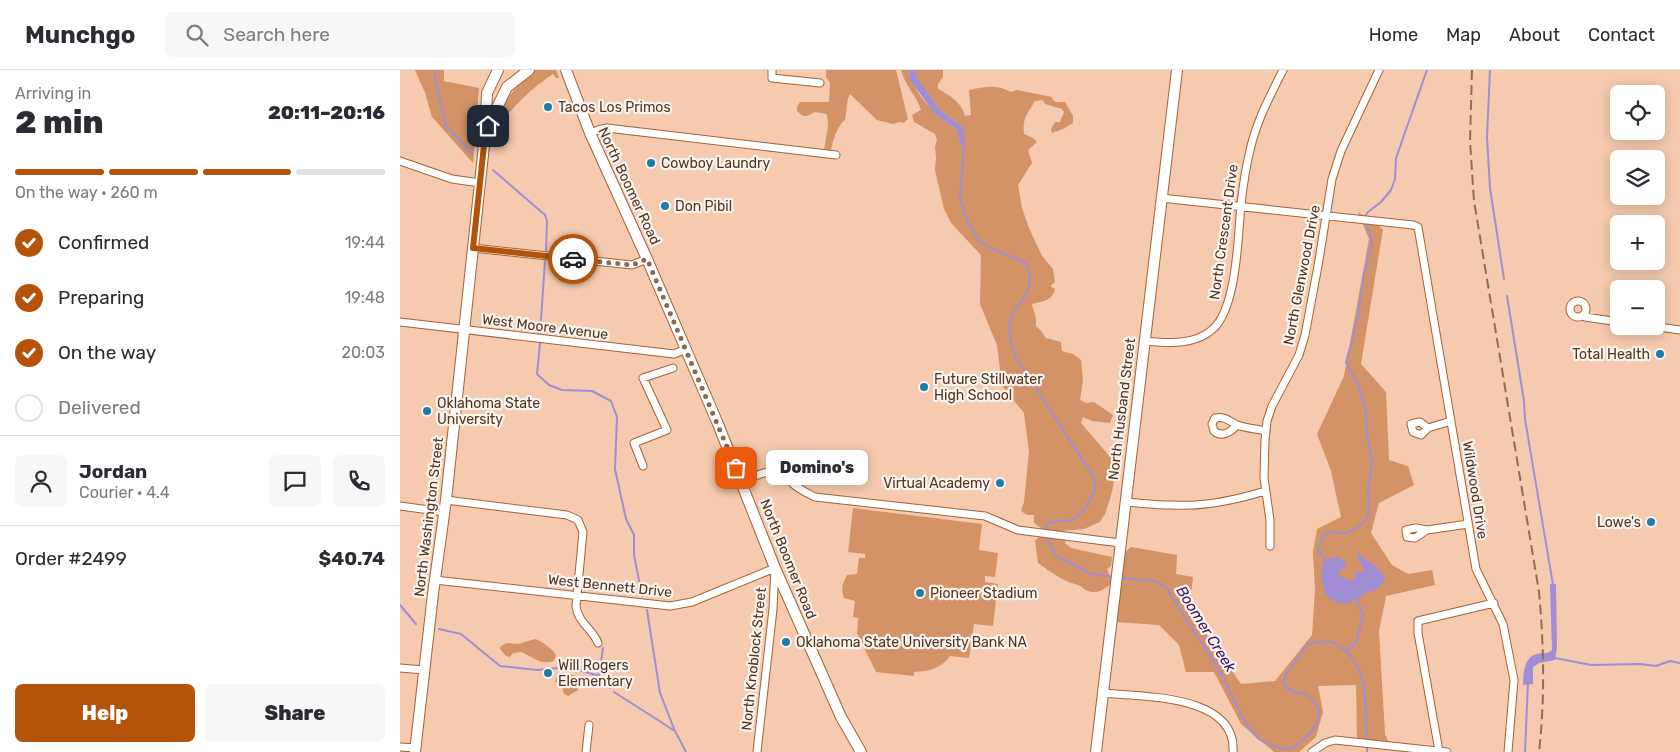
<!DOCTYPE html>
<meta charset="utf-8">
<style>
body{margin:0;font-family:Rubik,sans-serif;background:#f7f7f7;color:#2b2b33;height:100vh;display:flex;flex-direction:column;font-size:19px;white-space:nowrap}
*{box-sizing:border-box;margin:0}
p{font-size:16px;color:#7c7c81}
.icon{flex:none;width:28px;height:28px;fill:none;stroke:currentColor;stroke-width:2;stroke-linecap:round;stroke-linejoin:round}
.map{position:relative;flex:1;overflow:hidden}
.sheet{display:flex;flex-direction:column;background:#fff;width:400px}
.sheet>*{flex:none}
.controls{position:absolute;left:1210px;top:15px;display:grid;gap:10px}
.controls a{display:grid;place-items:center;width:55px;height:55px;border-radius:8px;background:#fff;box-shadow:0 2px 12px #0003;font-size:25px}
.pin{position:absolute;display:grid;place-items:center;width:42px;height:42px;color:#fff;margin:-21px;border-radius:10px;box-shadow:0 2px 8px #0006}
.courier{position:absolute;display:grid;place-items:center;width:50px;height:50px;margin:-25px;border:4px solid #b45309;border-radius:50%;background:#fff;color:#222;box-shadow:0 1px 6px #0007}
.bubble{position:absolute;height:35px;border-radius:8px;background:#fff;box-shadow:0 2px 12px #0003;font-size:16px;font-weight:800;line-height:35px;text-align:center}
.headline em{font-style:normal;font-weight:800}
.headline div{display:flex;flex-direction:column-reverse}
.headline{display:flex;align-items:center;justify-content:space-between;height:85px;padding:0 15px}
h1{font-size:32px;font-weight:800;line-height:38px}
.bar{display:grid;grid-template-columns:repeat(4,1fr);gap:8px 5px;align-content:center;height:60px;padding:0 15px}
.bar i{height:6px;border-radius:4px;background:#e1e1e2}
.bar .selected{background:#b45309}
.bar p{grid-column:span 4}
.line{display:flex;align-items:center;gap:12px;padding:0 15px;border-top:1px solid #e1e1e2}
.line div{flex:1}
.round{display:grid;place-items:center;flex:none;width:52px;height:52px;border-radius:8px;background:#f7f7f7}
ol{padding:0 15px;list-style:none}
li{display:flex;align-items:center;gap:15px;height:55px}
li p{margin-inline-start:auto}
li .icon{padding:5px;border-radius:50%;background:#b45309;color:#fff;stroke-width:4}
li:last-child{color:#7c7c81}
li i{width:28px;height:28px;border:2px solid #e1e1e2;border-radius:50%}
.button{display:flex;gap:10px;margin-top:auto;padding:10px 15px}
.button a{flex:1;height:58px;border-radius:8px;background:#b45309;color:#fff;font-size:20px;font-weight:800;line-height:58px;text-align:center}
.button a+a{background:#f7f7f7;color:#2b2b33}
header{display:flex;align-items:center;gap:30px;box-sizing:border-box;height:70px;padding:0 25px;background:#fff;border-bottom:1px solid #e1e1e2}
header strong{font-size:24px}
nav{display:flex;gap:28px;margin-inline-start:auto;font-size:18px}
.search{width:350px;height:45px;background:#f7f7f7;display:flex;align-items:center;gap:12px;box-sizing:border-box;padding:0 18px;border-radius:8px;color:#7c7c81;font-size:19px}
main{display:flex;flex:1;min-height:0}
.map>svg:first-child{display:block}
</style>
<header>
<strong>Munchgo</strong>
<div class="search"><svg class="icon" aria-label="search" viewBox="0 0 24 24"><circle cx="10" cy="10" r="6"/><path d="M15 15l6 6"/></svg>Search here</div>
<nav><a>Home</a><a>Map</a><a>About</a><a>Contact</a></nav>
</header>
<main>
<section class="sheet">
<div class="headline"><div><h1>2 min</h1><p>Arriving in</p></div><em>20:11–20:16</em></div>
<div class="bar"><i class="selected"></i><i class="selected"></i><i class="selected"></i><i></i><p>On the way · 260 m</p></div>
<ol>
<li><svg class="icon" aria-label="check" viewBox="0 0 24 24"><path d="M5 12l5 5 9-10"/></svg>Confirmed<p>19:44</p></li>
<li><svg class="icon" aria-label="check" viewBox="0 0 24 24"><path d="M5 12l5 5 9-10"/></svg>Preparing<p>19:48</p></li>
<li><svg class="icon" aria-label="check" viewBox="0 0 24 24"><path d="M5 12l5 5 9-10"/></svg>On the way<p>20:03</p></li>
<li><i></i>Delivered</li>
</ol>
<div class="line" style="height:90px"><a class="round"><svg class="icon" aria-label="person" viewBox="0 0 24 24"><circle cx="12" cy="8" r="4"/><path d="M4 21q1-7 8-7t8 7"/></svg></a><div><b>Jordan</b><p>Courier · 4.4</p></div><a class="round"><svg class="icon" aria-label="chat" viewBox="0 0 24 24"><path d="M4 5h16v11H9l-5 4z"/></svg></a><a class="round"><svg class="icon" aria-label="phone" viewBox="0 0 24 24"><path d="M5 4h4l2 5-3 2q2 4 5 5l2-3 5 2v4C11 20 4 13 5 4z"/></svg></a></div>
<div class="line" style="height:65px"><div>Order #2499</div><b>$40.74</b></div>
<div class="button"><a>Help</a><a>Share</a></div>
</section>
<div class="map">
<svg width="1280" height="682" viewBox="0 0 1280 682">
<rect width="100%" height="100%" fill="#f5caae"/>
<path fill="#d39367" d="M15 0H44V11L79 18 73 93 32 47 25 23Z
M134 0H156L159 7 158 8H156L153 4C136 15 122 28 109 43L106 45 99 44C107 25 119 14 134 0Z
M426 0H496L508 49 503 53 499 52 493 54 477 50 450 24C446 31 447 41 445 50 438 54 432 73 431 81L424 80 428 56 427 44 415 42C407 46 405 49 397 41V37L400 32H429L430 13 426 7Z
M501 0H509C513 25 537 45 557 60L563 57 540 40 516 8 515 0H543V7L538 14V19C550 25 562 33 565 46L571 45 569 20C585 17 596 14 611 22L617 20 652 27 653 30 656 32H665L673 46V53L663 59 652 63 651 59 655 52H660L664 42 662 39 645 34 643 30 635 31C627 44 622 49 624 64L633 68 637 72 628 80 632 93 618 115 622 138 629 158 642 186 653 199 655 212 650 216 655 219C653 230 642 232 632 234L636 249V256L642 262 646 268 661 272 662 281 673 284 681 290 683 310 680 330 686 333 694 332 713 345 710 353 692 351 683 347 681 353 712 389 711 405 714 413 710 429 705 444 700 452 684 459 660 461 666 474 671 478 712 487 711 496 707 499 712 512C706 519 698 524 688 521 684 520 682 516 678 515 662 511 651 502 638 493L635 471 641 465 642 459 634 453V445H627L621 441 624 432 629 382 624 343 602 316 597 275 580 234 581 185 551 153 544 139 535 100 536 88 535 77 537 70 535 64 514 52 512 45 521 40C517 26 505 16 501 0Z
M958 142 983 159 961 294 986 322 989 390 1008 396 1014 415 979 433 971 463 992 495 1008 504 1032 500 1035 515 986 526 979 561 985 664 988 671 957 669 956 615 918 616 923 642 916 667 899 682H874L841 654 814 602H786L779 575 759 555 716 552 725 482 731 477 777 485 776 504 793 507 789 540 841 614 875 611 912 565 915 520 913 482 917 459 941 447 931 401 917 364 944 306 969 169Z
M453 438 582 454 579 480 598 483 595 507 585 506V512L598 514 593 556 574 554 569 588 550 586C541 599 529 601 514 602V606L476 602 457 563 458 548 453 547 455 531 444 528C441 518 442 515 447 505L457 504 459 488H465V484L448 482Z
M135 569C140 570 154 580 156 585L154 591C139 596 133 586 121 582L113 583 110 587 106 586 100 579 101 576 107 573 118 574Z
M160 605H175L177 610 175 616 178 620 168 626 164 624 162 617 155 611 157 606Z"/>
<path fill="#9f8ed4" d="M509 0H515L517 8 540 40 563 57 565 71 564 75 561 76 557 60 534 43 510 10Z
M958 483 981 501 985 510C982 513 980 517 977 519 973 521 969 521 966 523 962 525 960 529 956 530 943 538 926 532 923 516 921 508 921 498 925 489L939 487 946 493V496L938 502 940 506 950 511 954 510 956 501 965 503 958 488Z
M1150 514H1156L1157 577 1155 590 1139 593 1133 597V614L1123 615C1123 604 1124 587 1137 584 1143 582 1147 585 1152 580Z"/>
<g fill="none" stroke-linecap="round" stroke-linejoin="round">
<path stroke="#9f8ed4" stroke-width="2" d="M36 0 35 6 45 54 72 84
M1090 0 1087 67 1090 118 1104 209
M564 75 560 128 568 152 579 171 590 178 626 193C632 206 631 217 623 230 620 234 615 238 613 243 606 257 611 272 615 286L688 398C690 402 695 408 695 412 697 424 682 447 670 450 661 452 655 450 647 454L645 461
M93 100 145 145 147 151 146 181
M964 147 968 142 981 132 991 120 995 109 996 88 1027 0
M1107 226 1124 331 1125 349 1153 515
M140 264 145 191
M140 273 137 304 149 315 162 320 192 321 211 331 217 347 215 399 226 449 234 465V485L242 526
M646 466 655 485 691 504 714 507
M925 490 919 481 921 469 928 462 945 463 953 460 962 454 968 447 969 437 968 422 972 391 967 366 966 340 958 314 946 292 957 252 964 204 972 173 970 162 966 157 965 152
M721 508 756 511 767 518C783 547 804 574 821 603 831 620 845 661 862 671 869 675 881 679 888 679 893 679 898 673 901 671 921 656 928 638 904 623 896 625 886 619 883 612L886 604 908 574C915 573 924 570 931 572 935 573 938 576 941 578 971 598 965 640 967 671
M0 535 16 554
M247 540 260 623 275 661 286 682
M39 559 61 564 100 596 137 600 169 597 199 606
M203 578 199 606 210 618
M945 581 956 573 963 545 956 528
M1155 588 1191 595 1240 594 1256 596 1270 591 1280 593
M214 622 275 661
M967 676V682
M1125 682 1128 612"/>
<g stroke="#a36335" stroke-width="9">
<path id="street" d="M372 0V8L420 13
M190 63 201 59 207 58 436 85
M0 91 52 109 80 113
M761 128 1013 155 1018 157 1076 499 1103 554 1114 610 1108 682
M73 178 232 195 247 189
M1170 239a8 8 0 1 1 16 0a8 8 0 1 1-16 0Z
M1184 244 1185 247 1219 252
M0 252 274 284 286 279
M1252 256 1280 260
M744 271C767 273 794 276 813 259 837 237 838 166 841 134 843 117 845 101 849 85 855 54 869 28 883 0
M837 355C831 362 822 368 814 361L812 354 815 348C825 346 829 351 837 355 844 358 858 359 866 361
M1028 358 1021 365 1013 362 1011 354 1020 352 1028 358 1051 351
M243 396 234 373 267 360 243 308 273 298
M342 414C353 406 375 395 387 406 389 408 390 410 391 412 398 419 407 423 415 427L585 446 618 460 720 473
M46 430 167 445 178 450 183 462 176 536C178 553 192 558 198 573
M725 432C740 433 756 435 772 435 802 437 836 430 865 421
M0 436 44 442
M1027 460 1015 468 1007 467 1006 460 1016 458 1027 460 1068 454
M870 476V450L864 408 865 370 867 351 872 336 899 285 905 265 918 196 932 109 941 81 979 0
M35 510 270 536 292 532 375 498 373 539 357 682
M0 598 24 600
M703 623C742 627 837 624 833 682
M0 677 16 678
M1039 681 1018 563V551L1094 533
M186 682 189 655
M912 682 925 673 935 670 1047 682"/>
</g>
<g stroke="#a36335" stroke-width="12">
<path id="secondary" d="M166 0 190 63 247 189 318 354 375 498 441 647 461 682
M89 54 107 17 129 0
M15 682 33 524 46 430 85 66 87 23 98 0
M696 682 777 0"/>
</g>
<use href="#street" stroke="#fff" stroke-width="7"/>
<use href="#secondary" stroke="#fff" stroke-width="10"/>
<path stroke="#906e56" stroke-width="2" stroke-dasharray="10 5" stroke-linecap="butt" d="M1072 0 1070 71 1074 131 1139 522C1144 576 1145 629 1139 682"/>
</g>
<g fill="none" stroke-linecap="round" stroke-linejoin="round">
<path stroke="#8b6952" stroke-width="5" stroke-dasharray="0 9" d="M173 189 232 195 247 189 336 398"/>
<path stroke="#b45309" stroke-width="6" d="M88 56 85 66 73 178 173 189"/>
</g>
<g fill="#1d7ca9" stroke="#fbf3ee" stroke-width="2">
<circle cx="148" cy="37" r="5"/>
<circle cx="251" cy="93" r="5"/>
<circle cx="265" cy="136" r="5"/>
<circle cx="1260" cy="284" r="5"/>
<circle cx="524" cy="317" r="5"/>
<circle cx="27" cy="341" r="5"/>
<circle cx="600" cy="413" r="5"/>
<circle cx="1251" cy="452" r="5"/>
<circle cx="520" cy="523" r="5"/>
<circle cx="386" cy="572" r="5"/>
<circle cx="148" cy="603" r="5"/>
</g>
<g text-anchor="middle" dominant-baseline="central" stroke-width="4.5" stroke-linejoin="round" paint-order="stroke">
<g font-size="14" fill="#523521" stroke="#fbf3ee" text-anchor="start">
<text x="158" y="37">Tacos Los Primos</text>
<text x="261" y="93">Cowboy Laundry</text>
<text x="275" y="136">Don Pibil</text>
<text x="1250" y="284" text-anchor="end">Total Health</text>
<text x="534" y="309">Future Stillwater<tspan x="534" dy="16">High School</tspan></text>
<text x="37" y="333">Oklahoma State<tspan x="37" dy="16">University</tspan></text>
<text x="590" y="413" text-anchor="end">Virtual Academy</text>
<text x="1241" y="452" text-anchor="end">Lowe's</text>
<text x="530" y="523">Pioneer Stadium</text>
<text x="396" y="572">Oklahoma State University Bank NA</text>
<text x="158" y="595">Will Rogers<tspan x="158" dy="16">Elementary</tspan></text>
</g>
<g font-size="14" fill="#523521" stroke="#fbf3ee">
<text transform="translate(229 116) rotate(65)">North Boomer Road</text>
<text transform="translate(824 162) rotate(-82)">North Crescent Drive</text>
<text transform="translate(902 205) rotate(-79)">North Glenwood Drive</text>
<text transform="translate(145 257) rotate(7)">West Moore Avenue</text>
<text transform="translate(722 339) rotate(-83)">North Husband Street</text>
<text transform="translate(1075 420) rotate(81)">Wildwood Drive</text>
<text transform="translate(29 447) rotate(-83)">North Washington Street</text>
<text transform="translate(388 489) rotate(68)">North Boomer Road</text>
<text transform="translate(210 516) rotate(6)">West Bennett Drive</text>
<text transform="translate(354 589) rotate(-84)">North Knoblock Street</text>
</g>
<g font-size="15" font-style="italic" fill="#351567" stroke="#fbf3ee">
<text transform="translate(806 559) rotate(58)">Boomer Creek</text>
</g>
</g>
</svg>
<div class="controls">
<a><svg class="icon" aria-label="locate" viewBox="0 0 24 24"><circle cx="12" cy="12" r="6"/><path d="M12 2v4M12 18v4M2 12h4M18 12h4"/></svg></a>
<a><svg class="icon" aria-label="layers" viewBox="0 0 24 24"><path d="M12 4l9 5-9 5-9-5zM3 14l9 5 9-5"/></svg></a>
<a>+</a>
<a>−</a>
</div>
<div class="pin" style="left:336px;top:398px;background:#ea580c"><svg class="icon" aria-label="bag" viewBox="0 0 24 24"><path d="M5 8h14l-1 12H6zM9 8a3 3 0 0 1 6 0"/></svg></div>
<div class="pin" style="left:88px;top:56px;background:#1f2937"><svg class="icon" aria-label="home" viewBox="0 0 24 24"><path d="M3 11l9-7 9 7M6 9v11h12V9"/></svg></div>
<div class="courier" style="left:173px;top:189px"><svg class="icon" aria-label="car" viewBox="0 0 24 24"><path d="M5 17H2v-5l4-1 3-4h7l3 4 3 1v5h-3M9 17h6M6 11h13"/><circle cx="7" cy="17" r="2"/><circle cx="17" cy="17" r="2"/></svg></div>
<div class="bubble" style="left:366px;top:380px;width:102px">Domino's</div>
</div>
</main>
